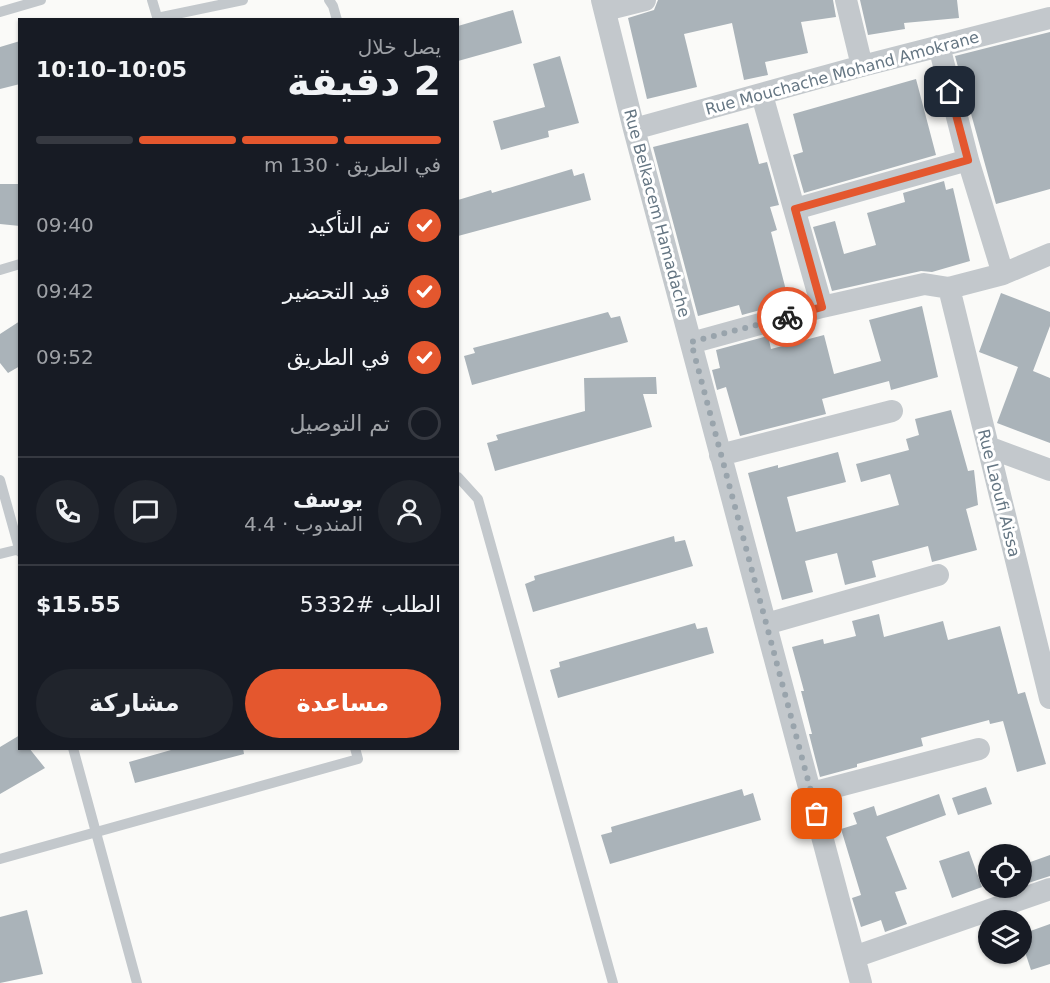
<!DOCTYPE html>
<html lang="ar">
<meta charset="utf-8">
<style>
body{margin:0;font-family:"DejaVu Sans",Cairo,sans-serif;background:#20242c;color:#f1f3f6;direction:rtl;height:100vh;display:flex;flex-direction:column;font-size:22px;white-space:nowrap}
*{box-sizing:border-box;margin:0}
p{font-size:20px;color:#9ea1a6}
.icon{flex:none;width:33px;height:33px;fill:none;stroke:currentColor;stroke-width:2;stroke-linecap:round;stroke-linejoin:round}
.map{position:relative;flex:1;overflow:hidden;direction:ltr}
.panel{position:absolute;left:18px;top:18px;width:441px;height:732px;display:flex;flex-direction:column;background:#171b24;border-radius:0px;box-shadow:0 2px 4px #0004;direction:rtl}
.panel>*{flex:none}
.buttons{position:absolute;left:978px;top:844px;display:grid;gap:12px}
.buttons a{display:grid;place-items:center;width:54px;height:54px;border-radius:50%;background:#171b24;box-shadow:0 2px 4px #0004;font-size:30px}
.pin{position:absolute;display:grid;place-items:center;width:51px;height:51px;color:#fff;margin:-26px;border-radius:12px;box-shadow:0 3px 9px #0006}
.courier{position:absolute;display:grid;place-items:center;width:60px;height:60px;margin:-30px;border:4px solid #e4572e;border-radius:50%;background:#fff;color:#222;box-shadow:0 2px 8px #0007}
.headline em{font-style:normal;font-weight:600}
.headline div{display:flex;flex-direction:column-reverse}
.headline{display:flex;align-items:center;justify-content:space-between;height:102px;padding:0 18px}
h1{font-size:39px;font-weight:600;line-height:45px}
.bar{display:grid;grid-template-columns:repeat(4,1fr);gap:9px 6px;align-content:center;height:72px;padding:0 18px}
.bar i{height:8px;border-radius:4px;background:#363941}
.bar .selected{background:#e4572e}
.bar p{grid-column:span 4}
.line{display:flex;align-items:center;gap:15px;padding:0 18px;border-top:2px solid #363941}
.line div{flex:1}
.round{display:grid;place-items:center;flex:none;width:63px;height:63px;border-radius:32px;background:#20242c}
ol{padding:0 18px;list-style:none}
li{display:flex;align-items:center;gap:18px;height:66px}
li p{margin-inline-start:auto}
li .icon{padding:6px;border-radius:50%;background:#e4572e;color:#fff;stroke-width:4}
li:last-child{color:#9ea1a6}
li i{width:33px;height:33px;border:3px solid #363941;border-radius:50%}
.button{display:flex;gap:12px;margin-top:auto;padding:12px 18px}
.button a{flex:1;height:69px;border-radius:36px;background:#e4572e;color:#fff;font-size:24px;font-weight:600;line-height:69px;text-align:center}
.button a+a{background:#20242c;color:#f1f3f6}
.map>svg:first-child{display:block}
</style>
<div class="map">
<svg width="1050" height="983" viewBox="0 0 1050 983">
<rect width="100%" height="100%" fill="#fafaf8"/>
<path fill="#aab3b9" d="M658 0H833L836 17 801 22 808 53 765 62 768 75 744 80 732 23 684 34 697 87 647 99 628 18 654 10Z
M860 0H957L959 18 904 23 905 29 868 35Z
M513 10 522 43 458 61V26Z
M1050 32V189L996 204 955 56Z
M20 41V84L0 89V47Z
M560 56 579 123 548 131 549 137 501 150 493 121 545 107 533 64Z
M916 79 936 155 804 193 793 155 803 152 793 114Z
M748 123 759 164 767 162 779 205 770 207 777 230 771 232 789 302 742 315 739 305 698 316 653 147Z
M572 169 574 176 584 173 591 200 458 236V200L491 190 492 193Z
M944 181 946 190 953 188 970 261 932 272 921 271 832 291 813 227 835 221 844 254 876 245 867 213 905 202 903 193Z
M0 184H20V226L0 224Z
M1001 293 1050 312V326L1033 371 1050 378V443L997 423 1018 367 979 352Z
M922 306 938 377 891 390 889 381 822 399 826 414 740 436 726 387 717 390 712 370 720 368 716 350 768 336 771 349 824 335 834 374 881 361 869 320Z
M608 312 611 318 620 316 628 342 472 385 464 356 475 353 473 348Z
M20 321V366L8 373 0 363V334Z
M656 377 657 394H643L652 427 495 471 487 443 498 440 496 435 585 411 584 378Z
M951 410 968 471 974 470 978 505 966 509 977 550 932 562 928 546 872 561 876 577 845 585 837 553 805 561 813 592 782 600 748 473 778 465V468L838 452 846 482 787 497 796 532 899 505 890 474 861 482 856 464 909 450 906 439 919 435 915 419Z
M674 536 675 542 685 540 693 566 533 612 525 584 535 580 534 576Z
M879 614 884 637 943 621 948 640 1000 626 1018 694 1025 692 1046 764 1017 772 1003 721 990 724 989 720 921 738 923 746 857 764V767L820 777 809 734H812L801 691H804L792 647 823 639 824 644 856 636 852 621Z
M695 623 697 629 707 627 714 653 558 698 550 670 560 667 559 662Z
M20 735V748H29L45 768 0 794V747Z
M178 748H243L244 754 135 783 129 762Z
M986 787 992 804 958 815 952 798Z
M742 789 744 796 753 793 761 820 610 864 601 835 612 832 611 827Z
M939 794 946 815 886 837 907 889 895 892 907 924 885 932 881 920 861 927 852 898 861 895 841 829 857 824 853 813 874 806 877 816Z
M969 851 982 887 952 898 939 861Z
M1050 855V876L1022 885V865Z
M27 910 43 974 0 983V917Z
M1050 924V964L1031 970 1022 943V934Z"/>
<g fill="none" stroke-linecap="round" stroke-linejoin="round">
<path stroke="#c3c8cc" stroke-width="10" d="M152 0 158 20
M329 0 333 6 337 20
M0 12 41 0
M157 18 243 0
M0 270 20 264
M458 477 478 499 613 983
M0 480 20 552
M0 554 20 549
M73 748 137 983
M0 859 358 759 355 748"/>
<path stroke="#c3c8cc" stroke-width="22" d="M602 0 634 129 861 983
M846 0 862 66
M605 10 645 0
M939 46 968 160 1003 274
M762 95 822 307
M634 129 862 66 1050 18
M795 209 968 160
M949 288 1050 698
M691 343 822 307 924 284 949 288 1003 274 1050 254
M988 447 1050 470
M720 455 892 411
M766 624 938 575
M812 793 979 749
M854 957 1050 889"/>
</g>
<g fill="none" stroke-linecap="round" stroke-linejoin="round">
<path stroke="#99a4ac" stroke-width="6" stroke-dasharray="0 10.8" d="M787 317 691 342 817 814"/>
<path stroke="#e4572e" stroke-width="8" d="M787 317 822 307 795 209 968 160 950 92"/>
</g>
<g text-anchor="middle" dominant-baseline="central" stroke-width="6" stroke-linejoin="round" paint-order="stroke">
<g font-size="16" fill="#657683" stroke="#fff">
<text transform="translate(842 73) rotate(-15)">Rue Mouchache Mohand Amokrane</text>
<text transform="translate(657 213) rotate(75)">Rue Belkacem Hamadache</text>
<text transform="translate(999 493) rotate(76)">Rue Laoufi Aissa</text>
</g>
</g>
</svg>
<div class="buttons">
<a><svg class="icon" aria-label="locate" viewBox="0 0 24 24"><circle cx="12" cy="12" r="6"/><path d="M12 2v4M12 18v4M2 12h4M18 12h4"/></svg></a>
<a><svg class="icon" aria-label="layers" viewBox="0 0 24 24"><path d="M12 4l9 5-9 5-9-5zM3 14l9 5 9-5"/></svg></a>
</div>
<div class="pin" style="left:817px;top:814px;background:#ea580c"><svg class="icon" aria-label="bag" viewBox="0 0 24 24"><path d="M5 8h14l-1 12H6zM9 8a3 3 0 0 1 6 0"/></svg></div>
<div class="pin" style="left:950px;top:92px;background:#1f2937"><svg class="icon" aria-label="home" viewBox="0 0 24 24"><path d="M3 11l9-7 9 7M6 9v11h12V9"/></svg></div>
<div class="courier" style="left:787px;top:317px"><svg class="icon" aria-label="bike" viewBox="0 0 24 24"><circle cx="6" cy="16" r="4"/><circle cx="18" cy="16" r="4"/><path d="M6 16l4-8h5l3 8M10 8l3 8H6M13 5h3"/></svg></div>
<section class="panel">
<div class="headline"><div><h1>2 دقيقة</h1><p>يصل خلال</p></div><em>10:05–10:10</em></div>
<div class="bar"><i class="selected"></i><i class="selected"></i><i class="selected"></i><i></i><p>في الطريق · 130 m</p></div>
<ol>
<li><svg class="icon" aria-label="check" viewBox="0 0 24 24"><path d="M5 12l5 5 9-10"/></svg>تم التأكيد<p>09:40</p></li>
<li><svg class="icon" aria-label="check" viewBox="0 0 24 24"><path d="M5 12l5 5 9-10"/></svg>قيد التحضير<p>09:42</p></li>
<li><svg class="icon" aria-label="check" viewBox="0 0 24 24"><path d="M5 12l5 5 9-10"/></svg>في الطريق<p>09:52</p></li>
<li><i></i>تم التوصيل</li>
</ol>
<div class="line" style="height:108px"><a class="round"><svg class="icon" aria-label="person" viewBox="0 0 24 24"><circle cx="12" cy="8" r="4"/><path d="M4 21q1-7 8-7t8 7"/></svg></a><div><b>يوسف</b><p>المندوب · 4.4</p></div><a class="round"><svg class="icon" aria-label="chat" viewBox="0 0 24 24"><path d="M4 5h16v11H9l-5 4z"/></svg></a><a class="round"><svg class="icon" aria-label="phone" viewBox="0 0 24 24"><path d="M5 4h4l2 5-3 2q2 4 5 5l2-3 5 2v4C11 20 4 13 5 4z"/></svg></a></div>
<div class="line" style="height:78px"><div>الطلب #5332</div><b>$15.55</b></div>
<div class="button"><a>مساعدة</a><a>مشاركة</a></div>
</section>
</div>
